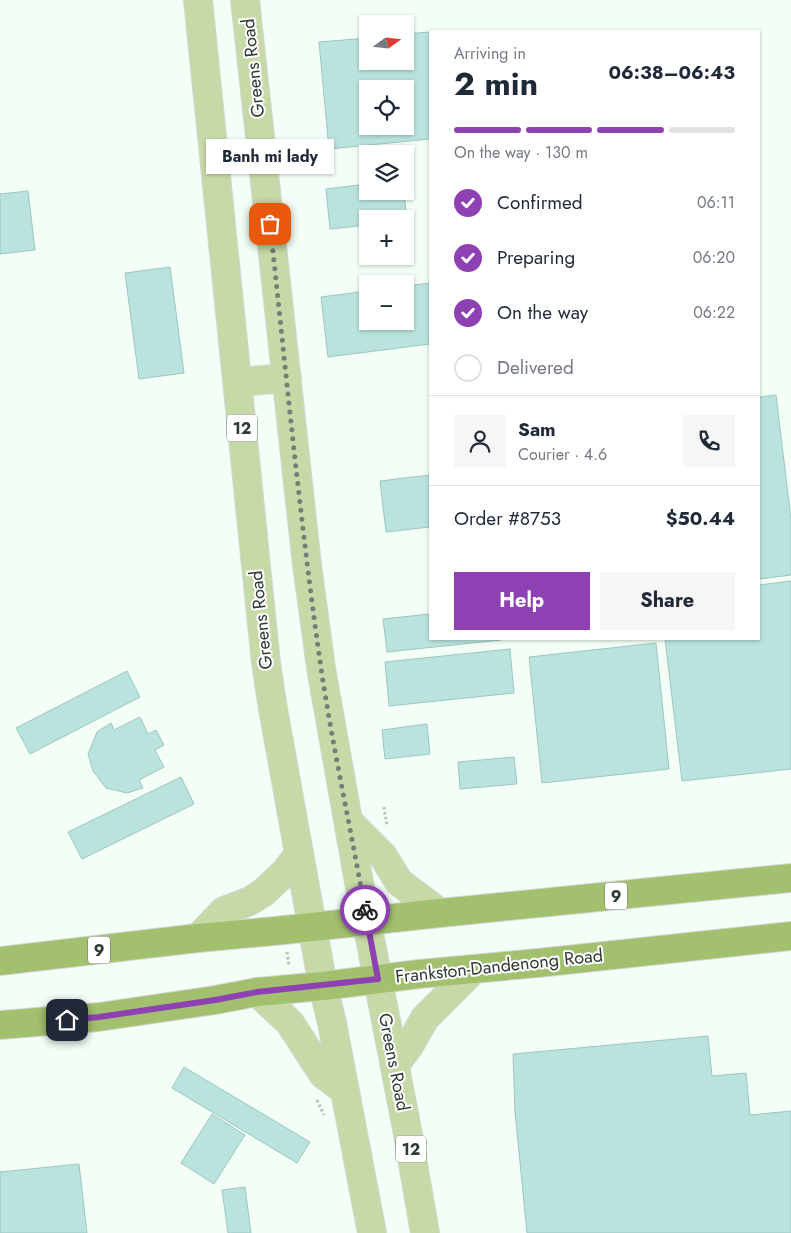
<!DOCTYPE html>
<meta charset="utf-8">
<style>
body{margin:0;font-family:Jost,sans-serif;background:#f6f6f7;color:#1f2937;height:100vh;display:flex;flex-direction:column;font-size:19px;white-space:nowrap}
*{box-sizing:border-box;margin:0}
p{font-size:16px;color:#747a83}
.icon{flex:none;width:28px;height:28px;fill:none;stroke:currentColor;stroke-width:2;stroke-linecap:round;stroke-linejoin:round}
.map{position:relative;flex:1;overflow:hidden}
.drawer{position:absolute;left:429px;top:30px;width:331px;height:610px;display:flex;flex-direction:column;background:#fff;border-radius:0px;box-shadow:0 1px 4px #0004}
.drawer>*{flex:none}
.needle{width:32px;rotate:75deg}
.fabs{position:absolute;left:359px;top:15px;display:grid;gap:10px}
.fabs a{display:grid;place-items:center;width:55px;height:55px;border-radius:0px;background:#fff;box-shadow:0 1px 4px #0004;font-size:25px}
.pin{position:absolute;display:grid;place-items:center;width:42px;height:42px;color:#fff;margin:-21px;border-radius:10px;box-shadow:0 2px 8px #0006}
.courier{position:absolute;display:grid;place-items:center;width:50px;height:50px;margin:-25px;border:4px solid #8e41b2;border-radius:50%;background:#fff;color:#222;box-shadow:0 1px 6px #0007}
.bubble{position:absolute;height:35px;border-radius:0px;background:#fff;box-shadow:0 1px 4px #0004;font-size:16px;font-weight:700;line-height:35px;text-align:center}
.overview em{font-style:normal;font-weight:700}
.overview div{display:flex;flex-direction:column-reverse}
.overview{display:flex;align-items:center;justify-content:space-between;height:85px;padding:0 25px}
h1{font-size:32px;font-weight:700;line-height:38px}
.bar{display:grid;grid-template-columns:repeat(4,1fr);gap:8px 5px;align-content:center;height:60px;padding:0 25px}
.bar i{height:6px;border-radius:4px;background:#e0e1e3}
.bar .selected{background:#8e41b2}
.bar p{grid-column:span 4}
.line{display:flex;align-items:center;gap:12px;padding:0 25px;border-top:1px solid #e0e1e3}
.line div{flex:1}
.round{display:grid;place-items:center;flex:none;width:52px;height:52px;border-radius:0px;background:#f6f6f7}
ol{padding:0 25px;list-style:none}
li{display:flex;align-items:center;gap:15px;height:55px}
li p{margin-inline-start:auto}
li .icon{padding:5px;border-radius:50%;background:#8e41b2;color:#fff;stroke-width:4}
li:last-child{color:#747a83}
li i{width:28px;height:28px;border:2px solid #e0e1e3;border-radius:50%}
.primary-button{display:flex;gap:10px;margin-top:auto;padding:10px 25px}
.primary-button a{flex:1;height:58px;border-radius:0px;background:#8e41b2;color:#fff;font-size:20px;font-weight:700;line-height:58px;text-align:center}
.primary-button a+a{background:#f6f6f7;color:#1f2937}
.map>svg:first-child{display:block}
</style>
<div class="map">
<svg width="791" height="1233" viewBox="0 0 791 1233">
<rect width="100%" height="100%" fill="#f2fef6"/>
<path fill="#bae3de" stroke="#9ec6c2" fill-rule="evenodd" d="M430 32V139L329 149 319 42 368 38V61H405V34ZM368 89H405V126H368Z
M368 184V191H404L407 221H405V219H368V225L330 229 326 189Z
M28 191 35 250 0 254V194Z
M170 267 184 373 139 379 125 273Z
M430 283V344L328 357 321 297 368 291V321H405V286Z
M776 395 791 519V575L759 579V397Z
M430 475V527L386 532 380 481Z
M791 581V769L682 781 665 639H759V585Z
M430 614V639H501V640L387 652 383 619Z
M656 643 669 769 542 783 529 657Z
M510 649 514 693 389 706 385 662Z
M127 671 140 697 30 754 16 728Z
M140 717 148 734 156 730 164 745 155 750 164 767 139 780 143 788 127 793 106 788 93 771 88 754 97 732 111 723 114 730Z
M427 724 430 754 385 759 382 730Z
M514 757 517 784 460 789 458 762Z
M181 777 194 804 82 859 68 832Z
M708 1036 712 1076 746 1073 750 1115 791 1111V1233H527L515 1112 513 1054Z
M184 1067 310 1142 297 1163 172 1088Z
M212 1114 245 1135 214 1184 181 1163Z
M79 1164 87 1233H0V1172Z
M245 1187 251 1233H228L222 1190Z"/>
<g fill="none" stroke-linecap="round" stroke-linejoin="round">
<g stroke="#d5d8d6" stroke-width="30">
<path id="major" d="M198 0 266 663 273 709 323 986 332 1023 372 1233
M245 0 307 565 321 668 358 877 407 1129 425 1233
M237 382 287 378
M348 821 383 856 399 882 440 913
M198 938 224 911 250 901 264 892 285 872 299 854
M257 992 290 1023 323 1074 344 1090
M395 1065 409 1046 425 1018 474 969"/>
</g>
<g stroke="#d5d8d6" stroke-width="30">
<path id="highway" d="M0 961 198 938 275 931 440 913 791 878
M0 1025 99 1017 215 1000 257 992 323 986 419 974 538 963 791 936"/>
</g>
<path stroke="#b6c2ba" stroke-width="3" stroke-dasharray="2.5 2.5" stroke-linecap="butt" d="M384 807 387 826
M287 952 289 966
M317 1100 324 1115"/>
<use href="#major" stroke="#c7d9a7" stroke-width="28"/>
<use href="#highway" stroke="#a2c06d" stroke-width="28"/>
</g>
<g fill="none" stroke-linecap="round" stroke-linejoin="round">
<path stroke="#737f77" stroke-width="5" stroke-dasharray="0 9" d="M270 224C286 372 300 521 321 668 333 749 351 829 365 910"/>
<path stroke="#8e41b2" stroke-width="6" d="M67 1020 99 1017 215 1000 257 992 378 979 365 910"/>
</g>
<g text-anchor="middle" dominant-baseline="central" stroke-width="4" stroke-linejoin="round" paint-order="stroke">
<g fill="#fff" stroke="#6d7670" stroke-width="1">
<rect x="227" y="414.5" width="30" height="27" rx="4"/>
<rect x="605" y="882.5" width="22" height="27" rx="4"/>
<rect x="88" y="936.5" width="22" height="27" rx="4"/>
<rect x="396" y="1135.5" width="30" height="27" rx="4"/>
</g>
<g font-size="16" font-weight="bold" fill="#2e3b33">
<text x="242" y="428">12</text>
<text x="616" y="896">9</text>
<text x="99" y="950">9</text>
<text x="411" y="1149">12</text>
</g>
<g font-size="18" fill="#2e3b33" stroke="#fff">
<text transform="translate(253 68) rotate(-96)">Greens Road</text>
<text transform="translate(261 620) rotate(-96)">Greens Road</text>
<text transform="translate(499 966) rotate(-6)">Frankston-Dandenong Road</text>
<text transform="translate(394 1062) rotate(79)">Greens Road</text>
</g>
</g>
</svg>
<div class="fabs">
<a><svg class="needle" viewBox="-14 -14 28 28"><path d="M0-13l5 13h-10z" fill="#e53935"/><path d="M0 13l5-13h-10z" fill="#747a83"/></svg></a>
<a><svg class="icon" aria-label="locate" viewBox="0 0 24 24"><circle cx="12" cy="12" r="6"/><path d="M12 2v4M12 18v4M2 12h4M18 12h4"/></svg></a>
<a><svg class="icon" aria-label="layers" viewBox="0 0 24 24"><path d="M12 4l9 5-9 5-9-5zM3 14l9 5 9-5"/></svg></a>
<a>+</a>
<a>−</a>
</div>
<div class="pin" style="left:270px;top:224px;background:#ea580c"><svg class="icon" aria-label="bag" viewBox="0 0 24 24"><path d="M5 8h14l-1 12H6zM9 8a3 3 0 0 1 6 0"/></svg></div>
<div class="pin" style="left:67px;top:1020px;background:#1f2937"><svg class="icon" aria-label="home" viewBox="0 0 24 24"><path d="M3 11l9-7 9 7M6 9v11h12V9"/></svg></div>
<div class="courier" style="left:365px;top:910px"><svg class="icon" aria-label="bike" viewBox="0 0 24 24"><circle cx="6" cy="16" r="4"/><circle cx="18" cy="16" r="4"/><path d="M6 16l4-8h5l3 8M10 8l3 8H6M13 5h3"/></svg></div>
<div class="bubble" style="left:206px;top:139px;width:128px">Banh mi lady</div>
<section class="drawer">
<div class="overview"><div><h1>2 min</h1><p>Arriving in</p></div><em>06:38–06:43</em></div>
<div class="bar"><i class="selected"></i><i class="selected"></i><i class="selected"></i><i></i><p>On the way · 130 m</p></div>
<ol>
<li><svg class="icon" aria-label="check" viewBox="0 0 24 24"><path d="M5 12l5 5 9-10"/></svg>Confirmed<p>06:11</p></li>
<li><svg class="icon" aria-label="check" viewBox="0 0 24 24"><path d="M5 12l5 5 9-10"/></svg>Preparing<p>06:20</p></li>
<li><svg class="icon" aria-label="check" viewBox="0 0 24 24"><path d="M5 12l5 5 9-10"/></svg>On the way<p>06:22</p></li>
<li><i></i>Delivered</li>
</ol>
<div class="line" style="height:90px"><a class="round"><svg class="icon" aria-label="person" viewBox="0 0 24 24"><circle cx="12" cy="8" r="4"/><path d="M4 21q1-7 8-7t8 7"/></svg></a><div><b>Sam</b><p>Courier · 4.6</p></div><a class="round"><svg class="icon" aria-label="phone" viewBox="0 0 24 24"><path d="M5 4h4l2 5-3 2q2 4 5 5l2-3 5 2v4C11 20 4 13 5 4z"/></svg></a></div>
<div class="line" style="height:65px"><div>Order #8753</div><b>$50.44</b></div>
<div class="primary-button"><a>Help</a><a>Share</a></div>
</section>
</div>
